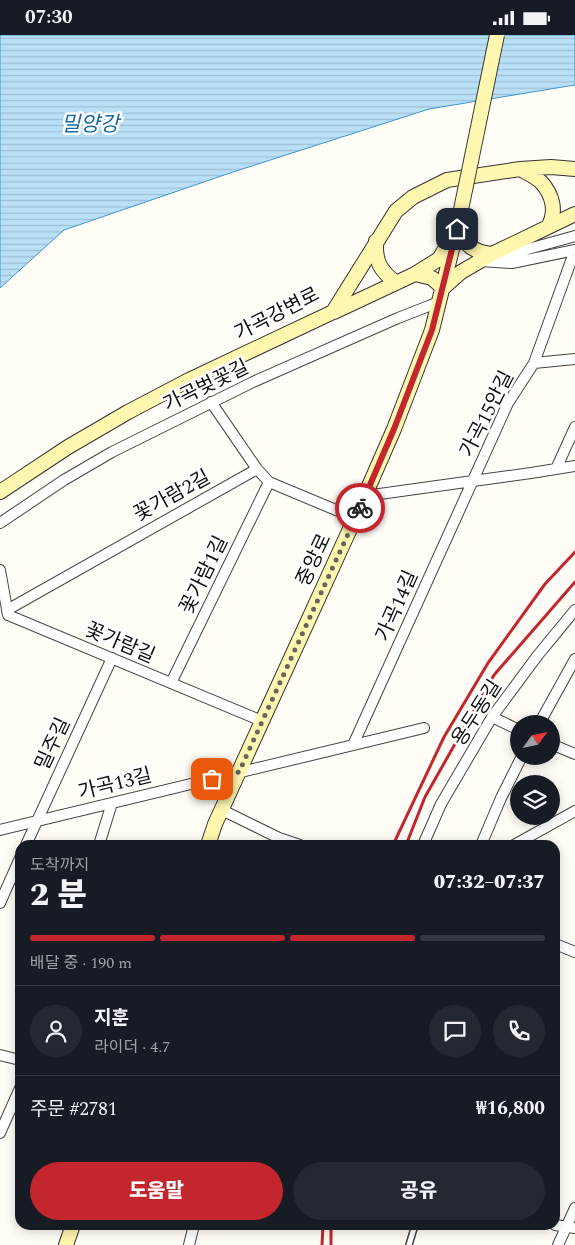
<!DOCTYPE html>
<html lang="ko">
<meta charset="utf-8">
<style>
body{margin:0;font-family:Spectral,"Noto Sans KR",serif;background:#242831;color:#f1f3f6;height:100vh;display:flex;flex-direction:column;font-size:19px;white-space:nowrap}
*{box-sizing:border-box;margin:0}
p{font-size:16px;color:#9ea1a6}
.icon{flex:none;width:28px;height:28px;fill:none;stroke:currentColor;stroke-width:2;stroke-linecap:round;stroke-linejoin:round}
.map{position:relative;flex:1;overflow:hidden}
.drawer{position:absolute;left:15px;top:805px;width:545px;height:390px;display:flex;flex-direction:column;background:#171b24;border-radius:15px;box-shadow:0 2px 12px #0003}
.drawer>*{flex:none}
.needle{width:32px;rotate:57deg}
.fabs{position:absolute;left:510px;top:680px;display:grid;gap:10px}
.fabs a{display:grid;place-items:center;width:50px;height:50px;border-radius:50%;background:#171b24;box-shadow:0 2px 12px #0003;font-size:25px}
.pin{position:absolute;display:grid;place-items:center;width:42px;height:42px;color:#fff;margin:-21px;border-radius:10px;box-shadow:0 2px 8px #0006}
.courier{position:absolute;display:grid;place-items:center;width:50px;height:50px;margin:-25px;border:4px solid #c4262e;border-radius:50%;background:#fff;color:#222;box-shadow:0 1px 6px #0007}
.summary em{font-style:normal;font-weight:800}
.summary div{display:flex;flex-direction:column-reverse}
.summary{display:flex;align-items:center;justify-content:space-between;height:85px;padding:0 15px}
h1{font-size:32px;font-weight:800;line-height:38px}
.bar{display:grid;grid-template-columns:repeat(4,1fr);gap:8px 5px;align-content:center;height:60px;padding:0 15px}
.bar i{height:6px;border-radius:4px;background:#363941}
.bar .selected{background:#c4262e}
.bar p{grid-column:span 4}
.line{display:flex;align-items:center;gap:12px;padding:0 15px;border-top:1px solid #363941}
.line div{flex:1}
.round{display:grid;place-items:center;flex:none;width:52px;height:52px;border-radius:26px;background:#242831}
.cta{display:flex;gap:10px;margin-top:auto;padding:10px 15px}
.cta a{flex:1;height:58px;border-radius:30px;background:#c4262e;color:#fff;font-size:20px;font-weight:800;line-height:58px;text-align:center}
.cta a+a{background:#242831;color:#f1f3f6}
.status{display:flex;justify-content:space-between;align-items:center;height:35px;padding:0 25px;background:#171b24;direction:ltr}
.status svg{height:14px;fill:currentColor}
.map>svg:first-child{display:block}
</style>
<div class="status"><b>07:30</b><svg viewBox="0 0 49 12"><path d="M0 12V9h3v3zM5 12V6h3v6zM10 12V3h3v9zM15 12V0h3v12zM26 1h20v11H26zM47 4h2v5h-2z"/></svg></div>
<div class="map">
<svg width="575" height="1210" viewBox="0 0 575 1210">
<defs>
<pattern id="water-rules" width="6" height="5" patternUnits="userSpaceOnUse" patternTransform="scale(1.25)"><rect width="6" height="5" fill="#b9e0f7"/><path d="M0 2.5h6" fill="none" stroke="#9ebfd3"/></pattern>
</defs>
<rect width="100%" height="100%" fill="#fffdf5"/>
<path fill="url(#water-rules)" stroke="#3f96cf" d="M0 0H575V50L429 74 230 138 64 195 0 253Z"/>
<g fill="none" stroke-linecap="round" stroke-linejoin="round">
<g stroke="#444" stroke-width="8">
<path id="service" d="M409 1210 415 1190"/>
</g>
<g stroke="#444" stroke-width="12">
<path id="minor" d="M480 226 512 228 575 215
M498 226 528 214 575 201
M534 328 575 324
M211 367 257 434 269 447 355 483
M556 434 575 392
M365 461 531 438 575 431
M0 488 64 445 112 417 253 347 398 283 439 267
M0 535 8 580 262 686
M7 575 257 434
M171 648 269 447
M492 682 519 695
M539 689 575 624
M551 709 575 719
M353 710 508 368 534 328 575 215
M222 775 279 803 300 810
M0 795 424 693
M26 810 112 623
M99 810 112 768
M423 810 441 769 492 682 538 620 575 575
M481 810 501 763 522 721
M514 810 575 776
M0 868 20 823
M555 909 575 917
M0 1020 20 1025
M0 1098 20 1053
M555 1190 575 1193
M189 1210 194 1190
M558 1210 575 1173"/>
</g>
<g stroke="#333" stroke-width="16">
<path id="secondary" d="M520 134C527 138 536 142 541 147 553 160 557 177 548 192
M457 194C465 210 473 217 492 219L461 237 443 253 432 243 415 239 439 224Z
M376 206C375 227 380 235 396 248
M492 219 575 179
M334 277 415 239
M0 457 68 412 128 377 189 345 333 277 396 176 413 162 447 145 520 134 551 132 575 134
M208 810 215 789 355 483 394 394 432 295 457 194
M66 1210 73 1190"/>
</g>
<use href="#service" stroke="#fff" stroke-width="5"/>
<use href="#minor" stroke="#fff" stroke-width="10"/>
<use href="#secondary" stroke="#fff6b0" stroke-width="14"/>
<path stroke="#c4262e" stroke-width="3" d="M393 810 444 702 488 628 545 549 575 517
M406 810 425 762 494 640 575 547
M322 1210 323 1190
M331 1210V1190"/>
<g stroke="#333" stroke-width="16" stroke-linecap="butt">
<path id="secondary-bridge" d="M457 194 497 0"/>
</g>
<use href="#secondary-bridge" stroke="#fff6b0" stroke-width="14"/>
</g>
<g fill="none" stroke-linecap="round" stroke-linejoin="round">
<path stroke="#646461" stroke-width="5" stroke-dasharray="0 9" d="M212 744 239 737 360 473"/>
<path stroke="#c4262e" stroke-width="6" d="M360 473 394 394 432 295 457 194"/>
</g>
<g text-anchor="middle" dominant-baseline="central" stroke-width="5" stroke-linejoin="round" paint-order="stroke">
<g font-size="20" fill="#111" stroke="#fff">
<text transform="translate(277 279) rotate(-27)">가곡강변로</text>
<text transform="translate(206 351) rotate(-26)">가곡벚꽃길</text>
<text transform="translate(487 379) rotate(-63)">가곡15안길</text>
<text transform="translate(172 461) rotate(-29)">꽃가람2길</text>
<text transform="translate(314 525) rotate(-65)">중앙로</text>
<text transform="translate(204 540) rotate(-64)">꽃가람1길</text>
<text transform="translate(397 571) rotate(-66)">가곡14길</text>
<text transform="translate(120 608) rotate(23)">꽃가람길</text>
<text transform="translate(477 678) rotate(-57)">용두동길</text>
<text transform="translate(53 709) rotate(-65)">밀주길</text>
<text transform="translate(115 749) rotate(-14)">가곡13길</text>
</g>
<g font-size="21" font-style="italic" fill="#1768a6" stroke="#fff">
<text x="90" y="90">밀양강</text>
</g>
</g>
</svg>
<div class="fabs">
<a><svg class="needle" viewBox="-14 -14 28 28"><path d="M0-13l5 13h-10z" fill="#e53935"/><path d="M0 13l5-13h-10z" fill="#9ea1a6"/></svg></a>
<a><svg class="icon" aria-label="layers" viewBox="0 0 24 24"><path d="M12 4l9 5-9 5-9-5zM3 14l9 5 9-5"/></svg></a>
</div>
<div class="pin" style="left:212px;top:744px;background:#ea580c"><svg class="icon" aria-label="bag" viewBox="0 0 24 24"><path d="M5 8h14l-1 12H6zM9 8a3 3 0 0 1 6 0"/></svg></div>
<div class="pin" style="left:457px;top:194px;background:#1f2937"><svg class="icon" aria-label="home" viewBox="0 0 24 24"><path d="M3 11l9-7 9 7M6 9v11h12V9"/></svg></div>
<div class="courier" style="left:360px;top:473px"><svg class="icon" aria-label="bike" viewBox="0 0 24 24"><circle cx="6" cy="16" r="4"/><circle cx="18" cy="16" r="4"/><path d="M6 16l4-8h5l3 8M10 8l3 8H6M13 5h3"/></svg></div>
<section class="drawer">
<div class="summary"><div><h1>2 분</h1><p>도착까지</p></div><em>07:32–07:37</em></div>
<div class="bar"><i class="selected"></i><i class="selected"></i><i class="selected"></i><i></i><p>배달 중 · 190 m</p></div>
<div class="line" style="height:90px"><a class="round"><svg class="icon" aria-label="person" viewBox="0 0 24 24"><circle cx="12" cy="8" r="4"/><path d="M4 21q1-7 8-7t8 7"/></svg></a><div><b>지훈</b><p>라이더 · 4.7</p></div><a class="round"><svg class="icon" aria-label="chat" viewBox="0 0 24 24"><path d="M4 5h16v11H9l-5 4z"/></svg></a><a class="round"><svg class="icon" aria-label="phone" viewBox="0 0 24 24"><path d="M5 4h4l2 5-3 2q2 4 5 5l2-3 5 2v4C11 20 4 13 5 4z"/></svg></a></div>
<div class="line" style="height:65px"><div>주문 #2781</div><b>₩16,800</b></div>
<div class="cta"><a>도움말</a><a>공유</a></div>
</section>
</div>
